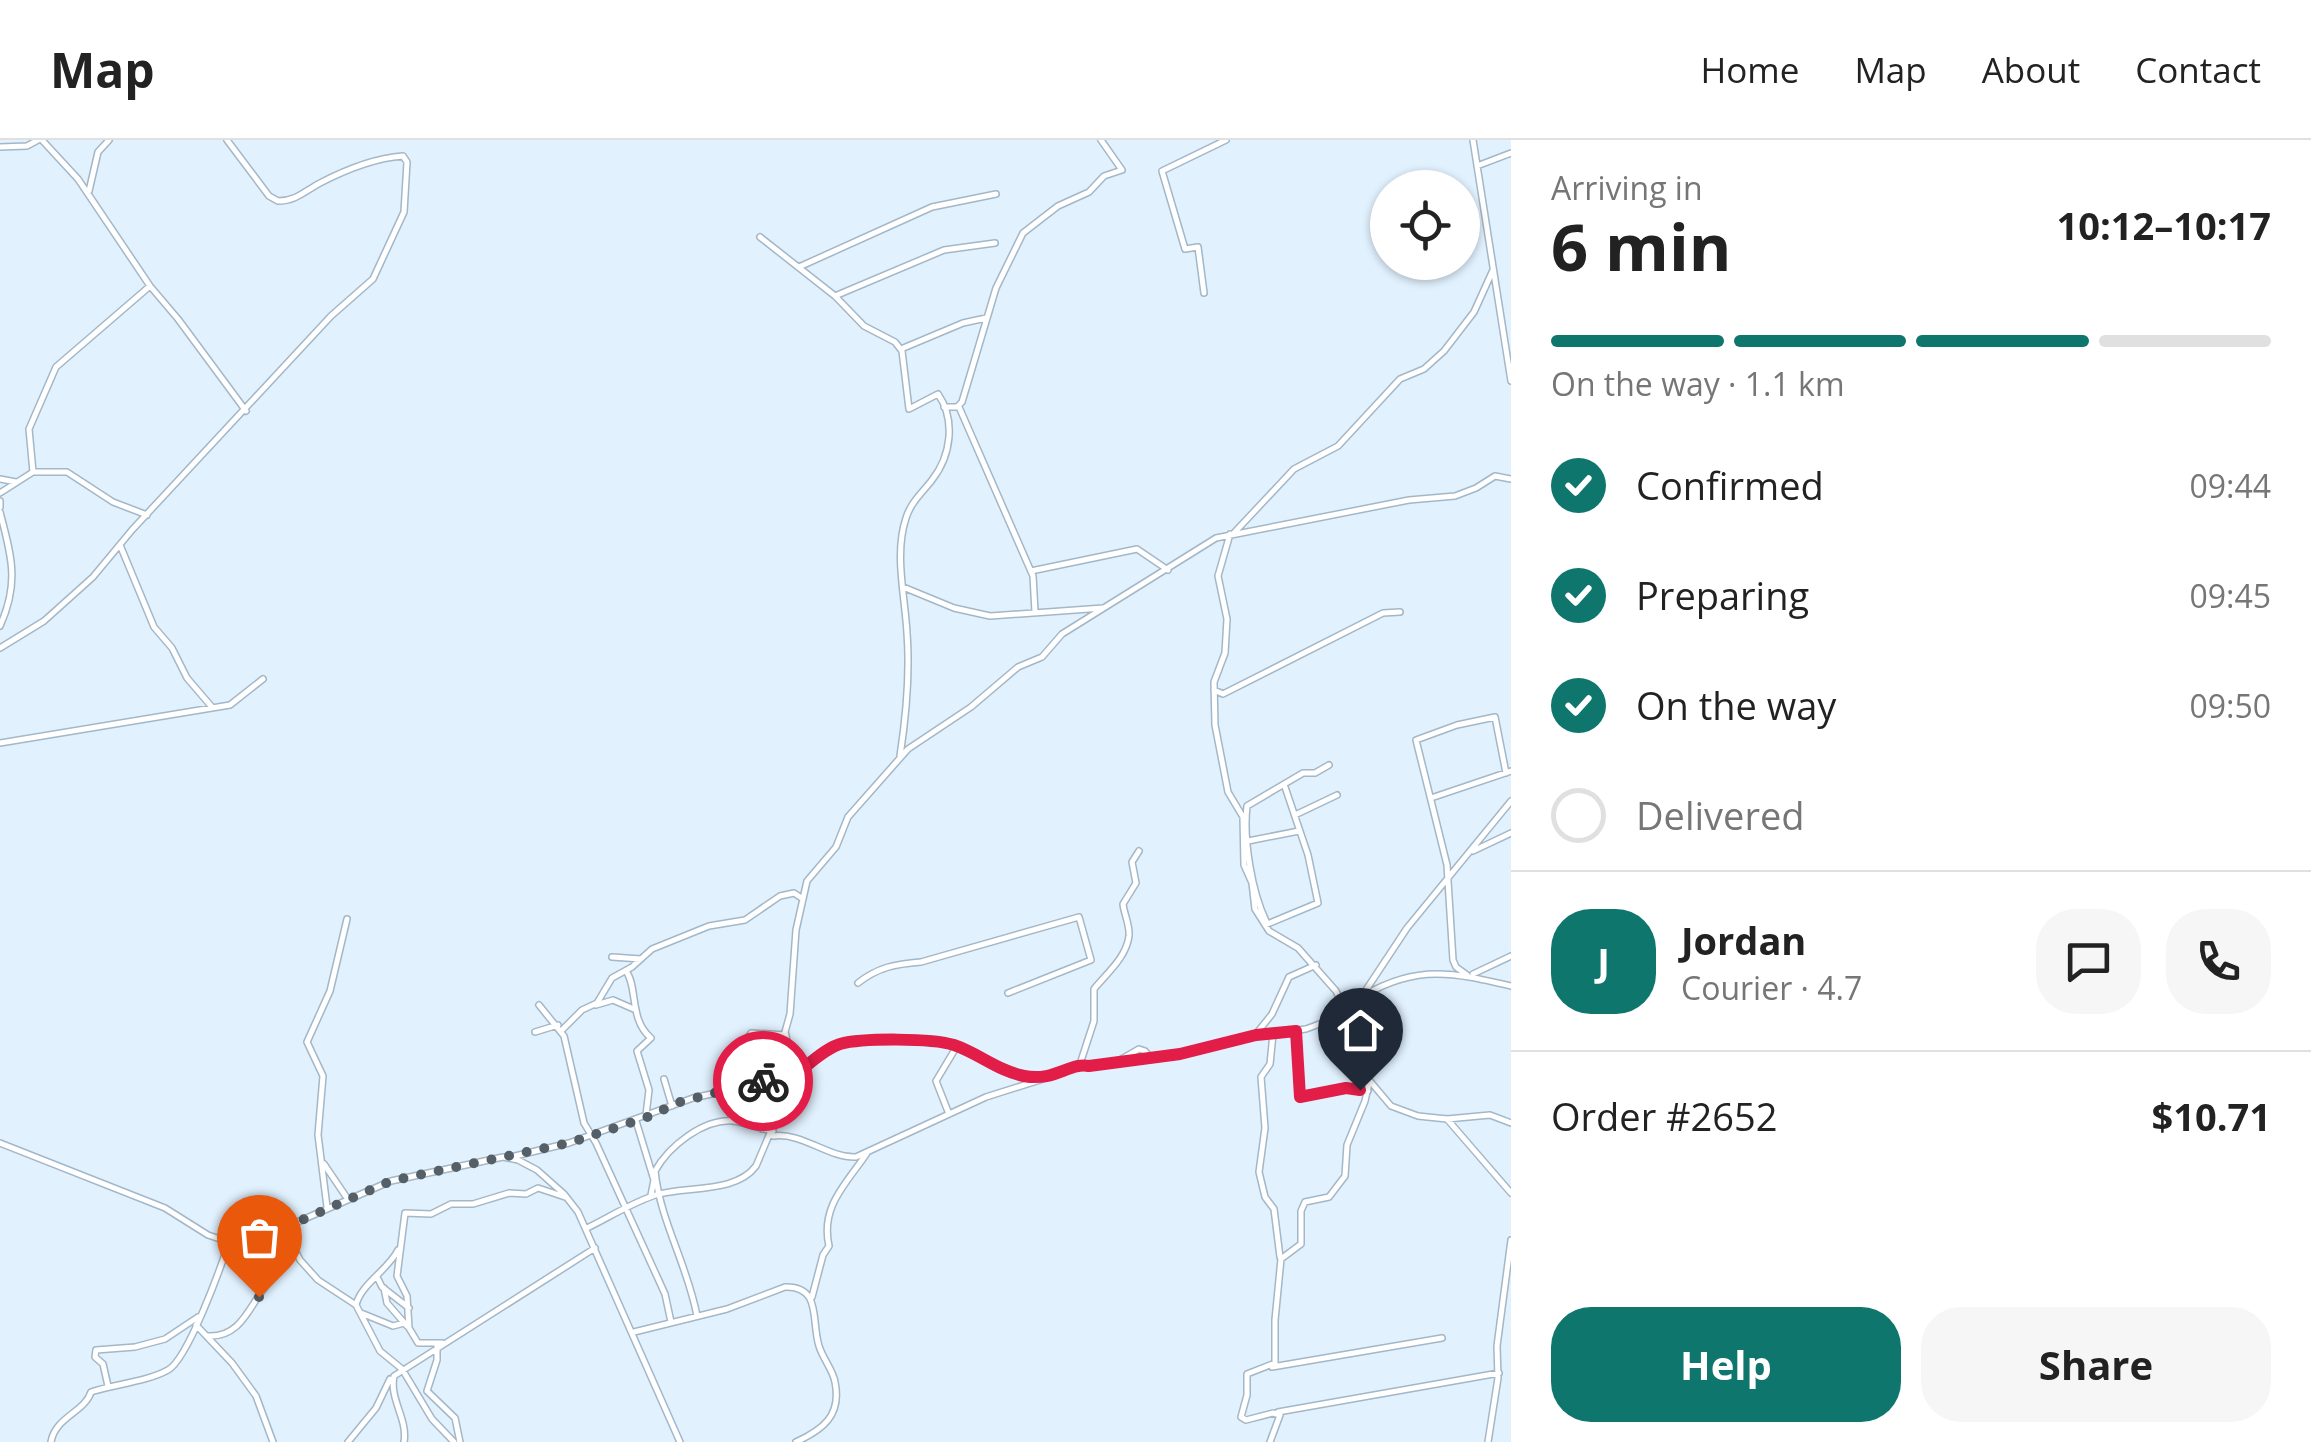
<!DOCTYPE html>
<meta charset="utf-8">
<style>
body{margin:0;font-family:"Open Sans",sans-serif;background:#f6f6f6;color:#222;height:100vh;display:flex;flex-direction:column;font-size:38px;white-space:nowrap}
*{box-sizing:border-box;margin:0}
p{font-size:32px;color:#767676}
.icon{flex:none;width:55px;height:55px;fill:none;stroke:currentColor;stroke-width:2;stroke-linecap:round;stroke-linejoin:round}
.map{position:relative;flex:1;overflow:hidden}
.details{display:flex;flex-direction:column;background:#fff;width:800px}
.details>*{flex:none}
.tools{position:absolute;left:1370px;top:30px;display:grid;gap:20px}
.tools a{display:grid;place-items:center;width:110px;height:110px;border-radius:50%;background:#fff;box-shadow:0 2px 8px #0004;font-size:50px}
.pin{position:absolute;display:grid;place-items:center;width:85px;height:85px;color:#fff;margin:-102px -42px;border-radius:50% 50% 50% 0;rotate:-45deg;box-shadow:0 0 10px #0007}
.pin .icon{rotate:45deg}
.courier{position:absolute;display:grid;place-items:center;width:100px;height:100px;margin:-50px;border:8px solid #e11d48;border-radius:50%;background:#fff;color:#222;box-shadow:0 2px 12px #0007}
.overview em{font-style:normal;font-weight:700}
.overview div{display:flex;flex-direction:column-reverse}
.overview{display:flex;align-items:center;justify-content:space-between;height:170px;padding:0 40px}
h1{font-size:65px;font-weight:700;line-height:75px}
.bar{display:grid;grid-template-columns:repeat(4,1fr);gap:15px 10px;align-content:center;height:120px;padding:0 40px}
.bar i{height:12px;border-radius:8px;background:#e0e0e0}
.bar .active{background:#0f766e}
.bar p{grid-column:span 4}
.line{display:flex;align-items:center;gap:25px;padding:0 40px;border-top:2px solid #e0e0e0}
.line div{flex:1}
.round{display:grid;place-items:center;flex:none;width:105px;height:105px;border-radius:40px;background:#f6f6f6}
ol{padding:0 40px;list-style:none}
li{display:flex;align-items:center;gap:30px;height:110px}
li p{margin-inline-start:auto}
li .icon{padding:10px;border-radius:50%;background:#0f766e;color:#fff;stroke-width:4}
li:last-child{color:#767676}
li i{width:55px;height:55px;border:5px solid #e0e0e0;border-radius:50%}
.primary-button{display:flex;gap:20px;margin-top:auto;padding:20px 40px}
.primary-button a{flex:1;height:115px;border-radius:40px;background:#0f766e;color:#fff;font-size:40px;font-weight:700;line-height:115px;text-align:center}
.primary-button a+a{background:#f6f6f6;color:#222}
header{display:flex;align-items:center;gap:60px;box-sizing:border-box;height:140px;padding:0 50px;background:#fff;border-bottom:2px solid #e0e0e0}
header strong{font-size:48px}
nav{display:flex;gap:55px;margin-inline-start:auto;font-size:35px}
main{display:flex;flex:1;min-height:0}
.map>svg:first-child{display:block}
</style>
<header>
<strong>Map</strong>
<nav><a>Home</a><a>Map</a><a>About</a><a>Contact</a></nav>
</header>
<main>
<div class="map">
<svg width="1511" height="1302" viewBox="0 0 1511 1302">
<rect width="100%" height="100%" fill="#e1f1fe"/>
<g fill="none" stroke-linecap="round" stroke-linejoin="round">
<g stroke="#a4b7c7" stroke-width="8">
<path id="minor" d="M42 0 78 39 150 146 178 179 246 271
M1473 0 1511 241
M0 7 27 6 38 0
M1477 26 1511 13
M89 51 98 12 109 0
M760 97 835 156 864 186 895 202 902 211 909 269 938 254C956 280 951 316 932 340 922 353 911 362 906 378 894 414 905 456 907 493 910 532 906 577 900 616
M799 127 932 67 996 54
M1204 153 1198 107 1185 109 1162 31 1226 0
M835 156 944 110 995 103
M901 209 963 183 986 178
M944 267H957L962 262 996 148 1023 93 1058 66 1089 52 1104 36 1122 30 1101 0
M959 267 1033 436 1035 472
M33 332H67L113 362 147 375
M0 339 16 342
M0 353 33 332 29 289 56 227 150 146
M0 361V367
M0 372C11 415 20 442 0 486
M1230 394 1218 436 1227 479 1225 513 1214 542 1215 585 1228 652 1243 677 1244 725 1252 743 1255 769 1269 791 1298 808 1336 851 1345 870 1364 934 1391 966 1418 976 1447 979 1490 975 1511 983
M1233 394 1294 329 1338 306 1400 239 1424 229 1444 211 1474 172 1493 130
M120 405 154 487 172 508 187 538 211 566
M1031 431 1137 409 1168 430
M903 447 954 468 990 476 1103 468
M0 508 44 481 93 437 132 390 331 176 373 139 404 72 407 22 403 16C375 18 345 30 320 43 305 51 296 61 278 61L269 56 227 0
M1214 550 1223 554 1383 473 1400 472
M0 603 230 565 263 539
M1431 658 1511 631
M1295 675 1337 655
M1248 701 1299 691
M1473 711 1511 693
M1266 781C1252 752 1243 700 1247 666L1303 633H1315L1329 625
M1265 785 1318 763 1308 715 1285 647
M612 817 641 819
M626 831C638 847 629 880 651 898L637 911 649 950 646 975
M1473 834 1511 816
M1467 835 1456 827 1453 820 1447 725 1416 600 1457 585 1495 577 1506 633
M858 843C878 827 896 824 921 822L1079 777 1091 820 1008 853
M1365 855C1418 824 1455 833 1511 846
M539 865 564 896 584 983 596 1003 665 1154 671 1182
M596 865 613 860 636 870
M562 890 582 870 597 863 612 838 632 827 652 809 709 786 745 780 780 756 794 753 803 759
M1297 891 1300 957 1346 948 1368 951
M535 892 558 885
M1256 894 1272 874 1289 837 1316 825
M1273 894 1270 924 1261 937 1265 988 1259 1032 1265 1057 1274 1069 1280 1117
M1120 920 1139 909 1145 911 1150 917
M1080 924 1094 881V849C1107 833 1126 818 1129 796 1130 785 1124 774 1123 764L1136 743 1132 722 1139 711
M795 934C808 926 820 914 834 907 852 897 937 898 957 906 988 918 1010 935 1044 938
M746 937 759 965 762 989
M664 939 672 966
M726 950C718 927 740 911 751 893L786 895
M725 951 746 937 791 947
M949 974 936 941 957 906
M1447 979 1511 1053
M636 981 654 1040 651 1055
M773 996C802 992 828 1018 856 1017L986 957 1065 932 1078 924 1089 926 1180 914 1255 895 1306 889 1333 879 1362 856 1407 788 1511 661
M0 1003 165 1068 208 1095 229 1102 270 1094 391 1041 503 1017 518 1020 537 1030 564 1054 578 1072 680 1302
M511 1017 569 1003 693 958 716 953 723 956 733 981
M324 1024 347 1058
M327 1067 318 995 323 936 307 902 330 851 347 779
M284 1088 300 1120 318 1140 356 1165 380 1211 402 1229 432 1279 454 1302
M587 1088C610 1077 634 1061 659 1054 689 1046 736 1053 756 1026L795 934 785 892 790 874 796 790 807 741 836 707 848 677 908 609 971 567 1018 527 1042 517 1062 494 1216 398 1409 360 1455 356 1476 348 1495 336 1511 339
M377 1137 382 1147 409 1168
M384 1148 387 1163 407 1186
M812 1157 823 1115 829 1106C820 1066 847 1043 867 1013
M356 1165C361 1144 388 1130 398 1110
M361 1173 393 1186 404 1183
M697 1176C688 1126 660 1081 655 1031 669 1006 704 978 734 981 747 983 760 989 773 991
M196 1185 232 1223 256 1256 273 1302
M634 1192 727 1169 785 1147C822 1146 811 1181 819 1206 823 1219 833 1230 835 1242 842 1276 822 1290 796 1302
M208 1196C246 1198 251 1156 275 1136L278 1112 270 1094
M442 1203H418L409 1188 407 1156 397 1136 405 1073 431 1074 451 1064H473L509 1053 526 1054 538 1048 565 1057
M437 1206V1220L427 1251 455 1278 460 1302
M1272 1227 1442 1198
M108 1246 103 1224 95 1217 96 1210 135 1207 165 1199 198 1177
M1278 1272 1499 1233
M51 1302C55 1277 85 1272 91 1252 115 1244 146 1242 168 1230 188 1219 221 1127 229 1102
M348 1302 376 1268 390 1239
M404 1302C408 1279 389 1259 394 1236L595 1108
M1270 1302 1280 1275 1273 1273 1246 1280 1241 1277 1247 1255V1234L1275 1223V1180L1281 1119 1301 1104V1071L1305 1062 1329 1057 1345 1036 1347 1005 1365 961 1369 943
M1488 1302 1498 1238 1497 1206 1511 1100"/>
</g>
<use href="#minor" stroke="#fff" stroke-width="5"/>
</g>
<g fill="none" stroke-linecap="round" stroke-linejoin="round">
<path stroke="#555f67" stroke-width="10" stroke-dasharray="0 18" d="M259 1157C268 1131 294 1131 270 1094L391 1041 569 1003 645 978 680 962 726 950 746 937 763 941"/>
<path stroke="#e11d48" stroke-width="12" d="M763 941 791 947 795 934C809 925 824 909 840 904 862 898 932 898 954 905 978 913 998 931 1024 936 1055 942 1069 922 1089 926L1180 914 1256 895 1296 891 1300 957 1346 948 1360 950"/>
</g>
</svg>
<div class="tools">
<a><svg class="icon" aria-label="locate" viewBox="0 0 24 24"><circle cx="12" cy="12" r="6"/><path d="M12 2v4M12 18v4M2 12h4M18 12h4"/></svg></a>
</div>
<div class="pin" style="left:259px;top:1157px;background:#ea580c"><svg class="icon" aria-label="bag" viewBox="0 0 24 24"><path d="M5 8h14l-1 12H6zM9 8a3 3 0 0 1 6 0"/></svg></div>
<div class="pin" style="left:1360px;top:950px;background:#1f2937"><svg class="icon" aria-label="home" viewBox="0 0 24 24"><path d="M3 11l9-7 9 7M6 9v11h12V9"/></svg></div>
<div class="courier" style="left:763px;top:941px"><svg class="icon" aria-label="bike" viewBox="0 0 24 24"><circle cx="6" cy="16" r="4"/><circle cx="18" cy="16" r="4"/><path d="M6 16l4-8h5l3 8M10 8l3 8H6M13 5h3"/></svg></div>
</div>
<section class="details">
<div class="overview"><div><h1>6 min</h1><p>Arriving in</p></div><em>10:12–10:17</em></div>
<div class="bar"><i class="active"></i><i class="active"></i><i class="active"></i><i></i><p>On the way · 1.1 km</p></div>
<ol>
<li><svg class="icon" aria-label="check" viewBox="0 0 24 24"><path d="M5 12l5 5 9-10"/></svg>Confirmed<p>09:44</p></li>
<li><svg class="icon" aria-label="check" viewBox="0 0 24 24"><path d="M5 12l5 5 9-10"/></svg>Preparing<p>09:45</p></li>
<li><svg class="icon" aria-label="check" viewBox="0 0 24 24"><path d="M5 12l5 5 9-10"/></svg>On the way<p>09:50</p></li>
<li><i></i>Delivered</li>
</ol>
<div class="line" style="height:180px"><b class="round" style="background:#0f766e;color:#fff">J</b><div><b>Jordan</b><p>Courier · 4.7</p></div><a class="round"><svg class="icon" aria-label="chat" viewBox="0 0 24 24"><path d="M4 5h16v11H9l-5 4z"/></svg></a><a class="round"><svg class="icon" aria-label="phone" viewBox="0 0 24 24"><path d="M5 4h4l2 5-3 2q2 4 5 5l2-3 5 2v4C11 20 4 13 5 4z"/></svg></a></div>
<div class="line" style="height:130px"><div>Order #2652</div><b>$10.71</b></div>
<div class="primary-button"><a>Help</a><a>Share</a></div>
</section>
</main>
